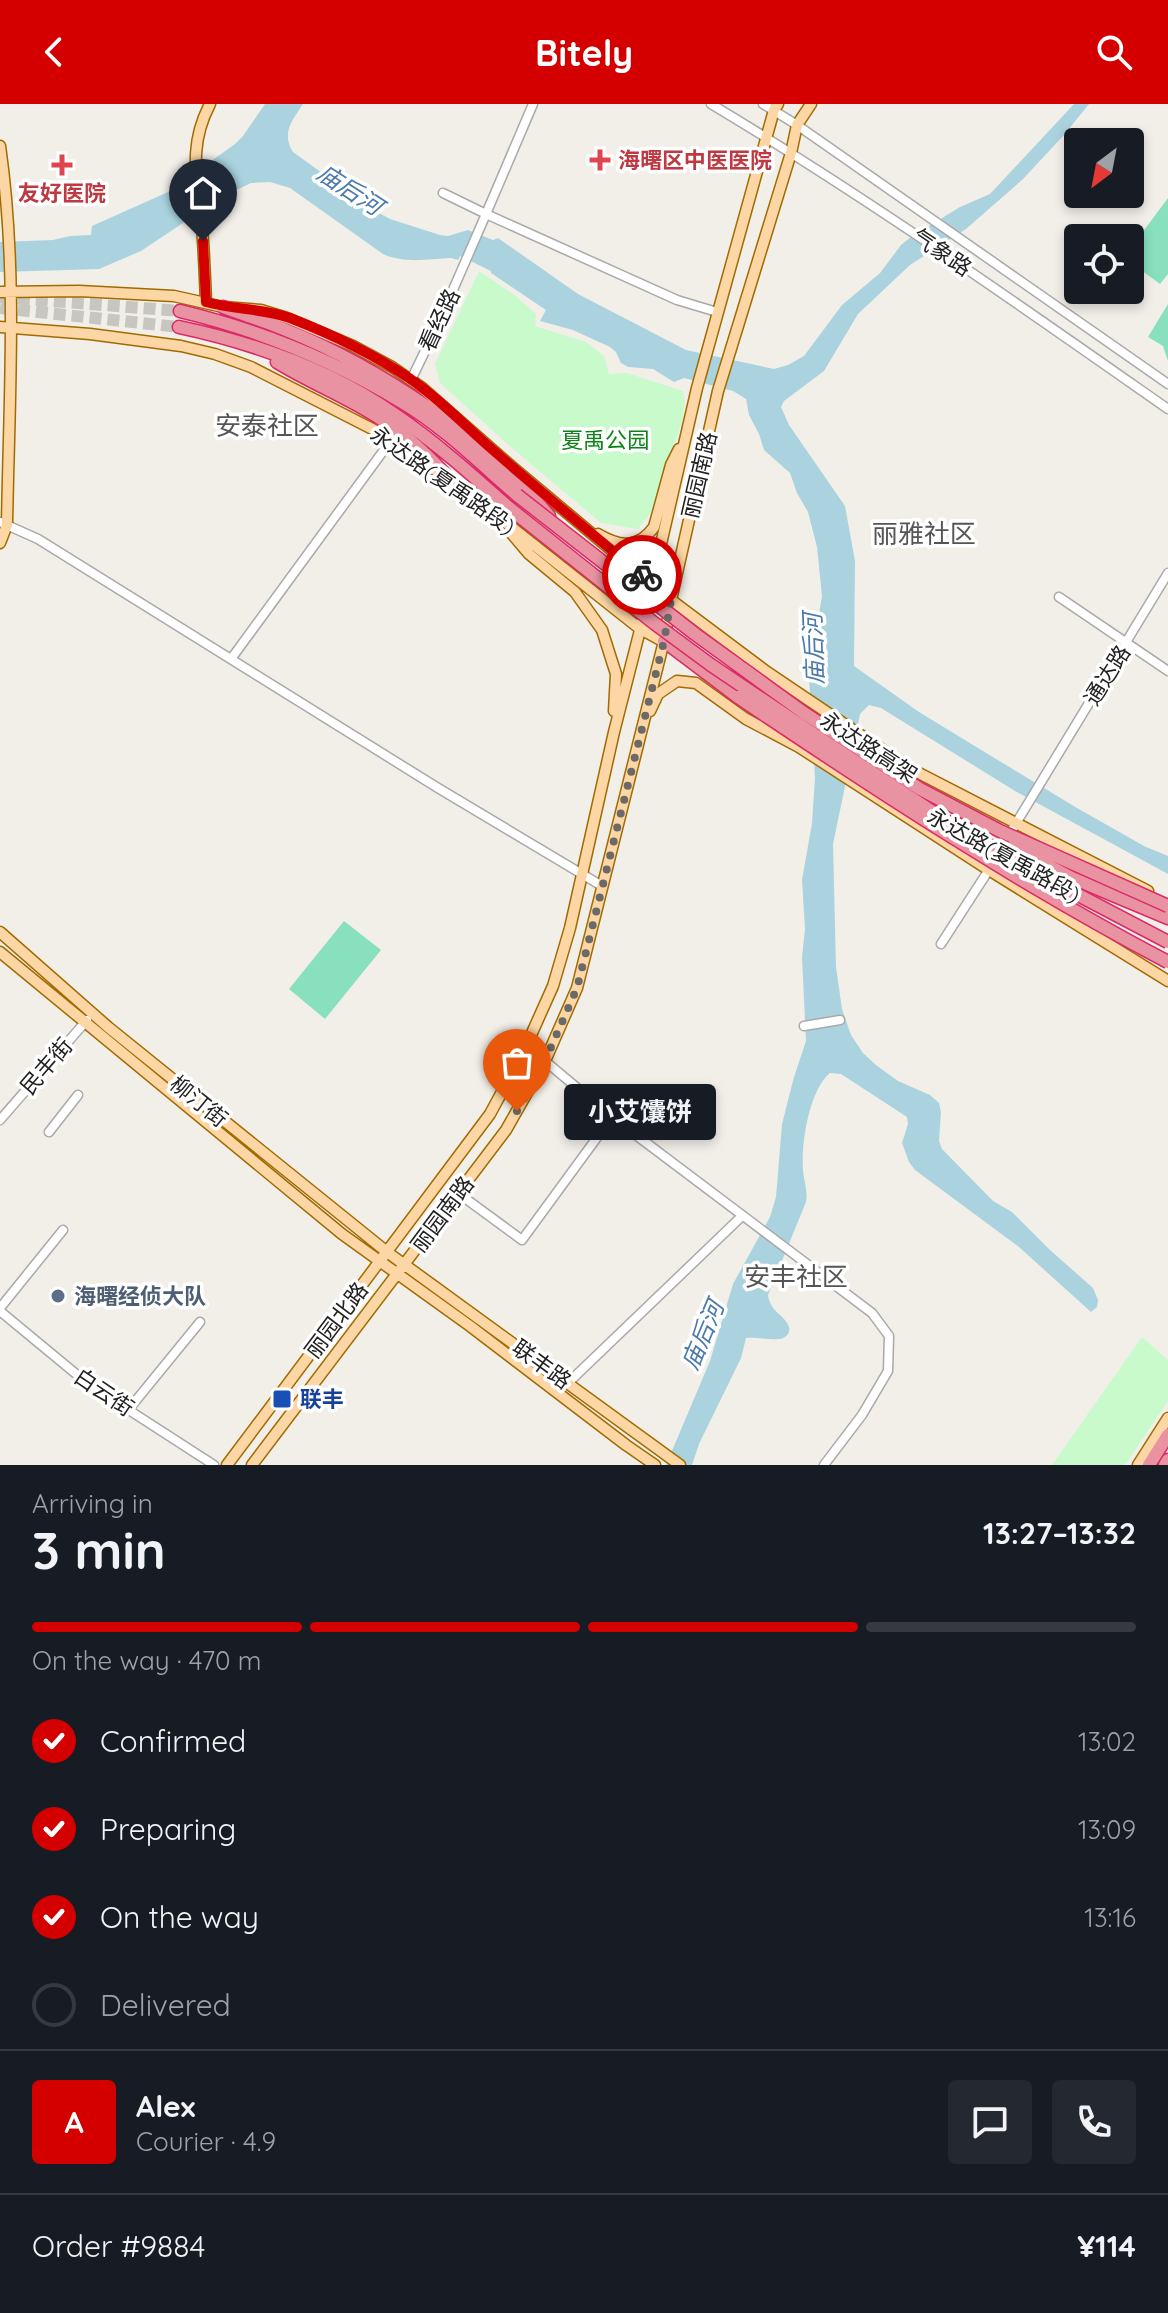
<!DOCTYPE html>
<meta charset="utf-8">
<style>
body{margin:0;font-family:Quicksand,"Noto Sans SC",sans-serif;background:#242831;color:#f1f3f6;height:100vh;display:flex;flex-direction:column;font-size:30px;white-space:nowrap}
*{box-sizing:border-box;margin:0}
p{font-size:26px;color:#9ea1a6}
.icon{flex:none;width:44px;height:44px;fill:none;stroke:currentColor;stroke-width:2;stroke-linecap:round;stroke-linejoin:round}
.map{position:relative;height:1361px;overflow:hidden}
.details{display:flex;flex-direction:column;background:#171b24;flex:1}
.details>*{flex:none}
.needle{width:52px;rotate:212deg}
.tools{position:absolute;left:1064px;top:24px;display:grid;gap:16px}
.tools a{display:grid;place-items:center;width:80px;height:80px;border-radius:8px;background:#171b24;box-shadow:0 4px 12px #0003;font-size:40px}
.pin{position:absolute;display:grid;place-items:center;width:68px;height:68px;color:#fff;margin:-82px -34px;border-radius:50% 50% 50% 0;rotate:-45deg;box-shadow:0 0 8px #0007}
.pin .icon{rotate:45deg}
.courier{position:absolute;display:grid;place-items:center;width:80px;height:80px;margin:-40px;border:6px solid #d40000;border-radius:50%;background:#fff;color:#222;box-shadow:0 2px 10px #0007}
.bubble{position:absolute;height:56px;border-radius:8px;background:#171b24;box-shadow:0 4px 12px #0003;font-size:26px;font-weight:700;line-height:56px;text-align:center}
.overview em{font-style:normal;font-weight:700}
.overview div{display:flex;flex-direction:column-reverse}
.overview{display:flex;align-items:center;justify-content:space-between;height:136px;padding:0 32px}
h1{font-size:52px;font-weight:700;line-height:60px}
.bar{display:grid;grid-template-columns:repeat(4,1fr);gap:12px 8px;align-content:center;height:96px;padding:0 32px}
.bar i{height:10px;border-radius:6px;background:#363941}
.bar .active{background:#d40000}
.bar p{grid-column:span 4}
.line{display:flex;align-items:center;gap:20px;padding:0 32px;border-top:2px solid #363941}
.line div{flex:1}
.round{display:grid;place-items:center;flex:none;width:84px;height:84px;border-radius:8px;background:#242831}
ol{padding:0 32px;list-style:none}
li{display:flex;align-items:center;gap:24px;height:88px}
li p{margin-inline-start:auto}
li .icon{padding:8px;border-radius:50%;background:#d40000;color:#fff;stroke-width:4}
li:last-child{color:#9ea1a6}
li i{width:44px;height:44px;border:4px solid #363941;border-radius:50%}
header{display:flex;justify-content:space-between;align-items:center;height:104px;padding:0 32px;background:#d40000;color:#fff;font-size:36px;font-weight:700}
.map>svg:first-child{display:block}
</style>
<header><svg class="icon" aria-label="back" viewBox="0 0 24 24"><path d="M15 5l-7 7 7 7"/></svg>Bitely<svg class="icon" aria-label="search" viewBox="0 0 24 24"><circle cx="10" cy="10" r="6"/><path d="M15 15l6 6"/></svg></header>
<div class="map">
<svg width="1168" height="1361" viewBox="0 0 1168 1361">
<rect width="100%" height="100%" fill="#f2efe9"/>
<path fill="#c8facc" d="M479 167 513 190 536 210 535 222 586 238 604 252 609 270 627 269 683 287 685 298 682 318 650 410 638 425 601 419 512 344 440 279 435 260Z
M1142 1233 1168 1256V1297L1125 1361H1052Z"/>
<path fill="#88e0be" d="M1168 94V170L1160 180 1130 158V145Z
M1168 200V257L1163 242 1148 233Z
M344 817 381 846 325 915 289 885Z"/>
<path fill="#aad3df" d="M265 0H303C292 17 281 29 293 48L373 106 390 115 440 131 448 132 468 126 493 136 498 134 578 190 686 246 774 265 788 261 804 252 842 201 880 169 901 141 911 133 960 103 990 90 1074 0H1089L1064 31 1023 75 966 125 910 161 858 210 824 267 784 297 781 303 789 321 845 402 855 457 854 562 919 608 978 644 1077 704 1144 742 1168 752V770L1015 687 881 604 869 601 860 610 833 740 836 863 842 905 851 931 863 949 876 961 898 977 930 991 939 999 941 1008 939 1037 942 1045 993 1097 1012 1108 1050 1146 1093 1184 1098 1196 1097 1203 1091 1208 1019 1143 915 1066 909 1058 902 1039 908 1020 907 1013 841 970 830 969C809 986 801 1040 803 1066 804 1078 808 1087 806 1098L768 1191C770 1208 785 1211 789 1223 791 1230 784 1235 778 1235 768 1236 756 1233 746 1234L741 1254 699 1340 692 1361H666L710 1257 733 1180 770 1113 776 1093 782 1020 794 973 806 937 802 853 805 825 802 776 812 719 815 674 809 572 822 492 817 443 808 408 797 389 790 369 764 346 759 330 749 311 746 295 733 287 684 274 674 278 653 265 628 263 621 259 616 248 610 243 573 226 540 217 546 206 491 169V167L460 152 458 156 451 154C429 155 405 160 383 150L290 84 270 78 251 79 222 93 141 147 99 165 0 168V138L53 136 70 132 91 131 92 122 168 88 235 40 243 32Z"/>
<g fill="none" stroke-linecap="round" stroke-linejoin="round">
<path stroke="#c8c6c1" stroke-width="12" stroke-dasharray="12 6" stroke-linecap="butt" d="M0 193 180 207
M0 204 179 223"/>
<g stroke="#a9a9a9" stroke-width="11">
<path id="minor" d="M533 0 486 110 677 196 717 208
M711 0C868 94 1018 200 1168 305
M763 0 797 21 1168 280
M411 276 439 218 486 110 443 89
M0 418 38 435 438 684 602 782
M1059 493 1168 567
M231 555 392 335
M998 749 1168 469
M941 840 992 761
M804 922 840 916
M545 957 612 1013 872 1209 889 1232 888 1267 862 1311 824 1361
M0 1016 87 916
M49 1028 78 991
M458 1089 522 1136 612 1013
M0 1204 63 1126
M0 1207 87 1279 214 1361
M568 1279 742 1112
M129 1305 200 1218"/>
</g>
<g stroke="#a06b00" stroke-width="13">
<path id="major" d="M0 42C18 167 9 295 7 421L0 439
M0 188 79 187 174 192 223 203 261 206 287 214 353 242 392 263 421 283 511 362 671 496 767 568 911 665 1148 787
M206 198C205 173 204 148 202 123 198 76 187 44 210 0
M0 223 90 230 181 242 215 250 251 263 392 335 438 368
M451 377 495 410 639 524 668 540
M512 430 529 450 575 488 602 526 616 570 614 607
M598 430C620 443 638 445 654 423L671 361 679 345
M650 607 658 590 677 577 696 579 746 615 799 643 989 766 1168 877
M0 828 108 923 387 1148 680 1361
M0 848 342 1130 470 1222 626 1341 655 1361
M227 1361 490 1010 523 949 553 882 570 824 614 628 652 479 697 284 774 6 778 0
M252 1361 506 1026 545 957 577 884 664 537 671 496 718 287 791 49 797 21 811 0
M1138 1361 1168 1314"/>
</g>
<g stroke="#dc2a67" stroke-width="15">
<path id="highway" d="M223 203C244 211 266 217 286 226 380 264 485 334 549 412
M180 207C259 226 333 256 402 298 444 323 480 359 517 391
M179 223C254 239 330 266 394 310 434 337 471 370 508 403
M277 258C311 279 348 293 381 315 410 333 433 356 455 381
M664 537 738 593
M1070 773 1168 814
M1149 1361 1168 1331
M1165 1361 1168 1356"/>
</g>
<use href="#minor" stroke="#fff" stroke-width="8"/>
<use href="#major" stroke="#fcd6a4" stroke-width="10"/>
<use href="#highway" stroke="#e892a2" stroke-width="12"/>
<g stroke="#dc2a67" stroke-width="15" stroke-linecap="butt">
<path id="highway-bridge" d="M517 391 695 530 804 609 920 685 1000 727 1168 802
M508 403 654 519 711 561 815 631 948 718 1063 783 1168 838
M738 593C876 686 1021 781 1168 858
M1015 739 1034 754 1070 773"/>
</g>
<use href="#highway-bridge" stroke="#e892a2" stroke-width="12"/>
</g>
<g fill="none" stroke-linecap="round" stroke-linejoin="round">
<path stroke="#6b6a68" stroke-width="8" stroke-dasharray="0 14.4" d="M517 1007 545 957 577 884 664 537 671 496 642 471"/>
<path stroke="#d40000" stroke-width="10" d="M203 137 206 198C234 206 262 204 290 214 331 230 373 250 409 274 440 295 465 322 493 346 542 389 592 430 642 471"/>
</g>
<g fill="#e0444e" stroke="#fff" stroke-width="3">
<path d="M596 44h8v8h8v8h-8v8h-8v-8h-8v-8h8z"/>
<path d="M58 49h8v8h8v8h-8v8h-8v-8h-8v-8h8z"/>
</g>
<circle fill="#5c6f8a" stroke="#fff" stroke-width="3" cx="58" cy="1192" r="8"/>
<rect fill="#1a4fb4" stroke="#fff" stroke-width="3" x="272" y="1285" width="20" height="20" rx="4"/>
<g text-anchor="middle" dominant-baseline="central" stroke-width="7" stroke-linejoin="round" paint-order="stroke">
<g font-size="22" font-weight="bold" fill="#be3a42" stroke="#fff" text-anchor="start">
<text x="618" y="56">海曙区中医医院</text>
<text x="62" y="89" text-anchor="middle">友好医院</text>
</g>
<g font-size="22" fill="#222" stroke="#fff">
<text transform="translate(942 148) rotate(34)">气象路</text>
<text transform="translate(439 216) rotate(-65)">看经路</text>
<text transform="translate(699 371) rotate(-77)">丽园南路</text>
<text transform="translate(443 376) rotate(35)">永达路(夏禹路段)</text>
<text transform="translate(1107 571) rotate(-58)">通达路</text>
<text transform="translate(869 643) rotate(33)">永达路高架</text>
<text transform="translate(1004 751) rotate(29)">永达路(夏禹路段)</text>
<text transform="translate(46 962) rotate(-49)">民丰街</text>
<text transform="translate(199 997) rotate(39)">柳汀街</text>
<text transform="translate(442 1110) rotate(-53)">丽园南路</text>
<text transform="translate(336 1216) rotate(-53)">丽园北路</text>
<text transform="translate(542 1260) rotate(36)">联丰路</text>
<text transform="translate(104 1288) rotate(34)">白云街</text>
</g>
<g font-size="22" fill="#0c8416" stroke="#fff">
<text x="605" y="336">夏禹公园</text>
</g>
<g font-size="22" font-weight="bold" fill="#4e5e75" stroke="#fff" text-anchor="start">
<text x="74" y="1192">海曙经侦大队</text>
</g>
<g font-size="22" font-weight="bold" fill="#164399" stroke="#fff" text-anchor="start">
<text x="300" y="1295">联丰</text>
</g>
<g font-size="24" font-style="italic" fill="#4a7aab" stroke="#fff">
<text transform="translate(350 85) rotate(33)">庙后河</text>
<text transform="translate(813 545) rotate(-92)">庙后河</text>
<text transform="translate(702 1231) rotate(-67)">庙后河</text>
</g>
<g font-size="26" fill="#555" stroke="#fff">
<text x="267" y="321">安泰社区</text>
<text x="924" y="429">丽雅社区</text>
<text x="796" y="1172">安丰社区</text>
</g>
</g>
</svg>
<div class="tools">
<a><svg class="needle" viewBox="-14 -14 28 28"><path d="M0-13l5 13h-10z" fill="#e53935"/><path d="M0 13l5-13h-10z" fill="#9ea1a6"/></svg></a>
<a><svg class="icon" aria-label="locate" viewBox="0 0 24 24"><circle cx="12" cy="12" r="6"/><path d="M12 2v4M12 18v4M2 12h4M18 12h4"/></svg></a>
</div>
<div class="pin" style="left:517px;top:1007px;background:#ea580c"><svg class="icon" aria-label="bag" viewBox="0 0 24 24"><path d="M5 8h14l-1 12H6zM9 8a3 3 0 0 1 6 0"/></svg></div>
<div class="pin" style="left:203px;top:137px;background:#1f2937"><svg class="icon" aria-label="home" viewBox="0 0 24 24"><path d="M3 11l9-7 9 7M6 9v11h12V9"/></svg></div>
<div class="courier" style="left:642px;top:471px"><svg class="icon" aria-label="bike" viewBox="0 0 24 24"><circle cx="6" cy="16" r="4"/><circle cx="18" cy="16" r="4"/><path d="M6 16l4-8h5l3 8M10 8l3 8H6M13 5h3"/></svg></div>
<div class="bubble" style="left:564px;top:980px;width:152px">小艾馕饼</div>
</div>
<section class="details">
<div class="overview"><div><h1>3 min</h1><p>Arriving in</p></div><em>13:27–13:32</em></div>
<div class="bar"><i class="active"></i><i class="active"></i><i class="active"></i><i></i><p>On the way · 470 m</p></div>
<ol>
<li><svg class="icon" aria-label="check" viewBox="0 0 24 24"><path d="M5 12l5 5 9-10"/></svg>Confirmed<p>13:02</p></li>
<li><svg class="icon" aria-label="check" viewBox="0 0 24 24"><path d="M5 12l5 5 9-10"/></svg>Preparing<p>13:09</p></li>
<li><svg class="icon" aria-label="check" viewBox="0 0 24 24"><path d="M5 12l5 5 9-10"/></svg>On the way<p>13:16</p></li>
<li><i></i>Delivered</li>
</ol>
<div class="line" style="height:144px"><b class="round" style="background:#d40000;color:#fff">A</b><div><b>Alex</b><p>Courier · 4.9</p></div><a class="round"><svg class="icon" aria-label="chat" viewBox="0 0 24 24"><path d="M4 5h16v11H9l-5 4z"/></svg></a><a class="round"><svg class="icon" aria-label="phone" viewBox="0 0 24 24"><path d="M5 4h4l2 5-3 2q2 4 5 5l2-3 5 2v4C11 20 4 13 5 4z"/></svg></a></div>
<div class="line" style="height:104px"><div>Order #9884</div><b>¥114</b></div>
</section>
